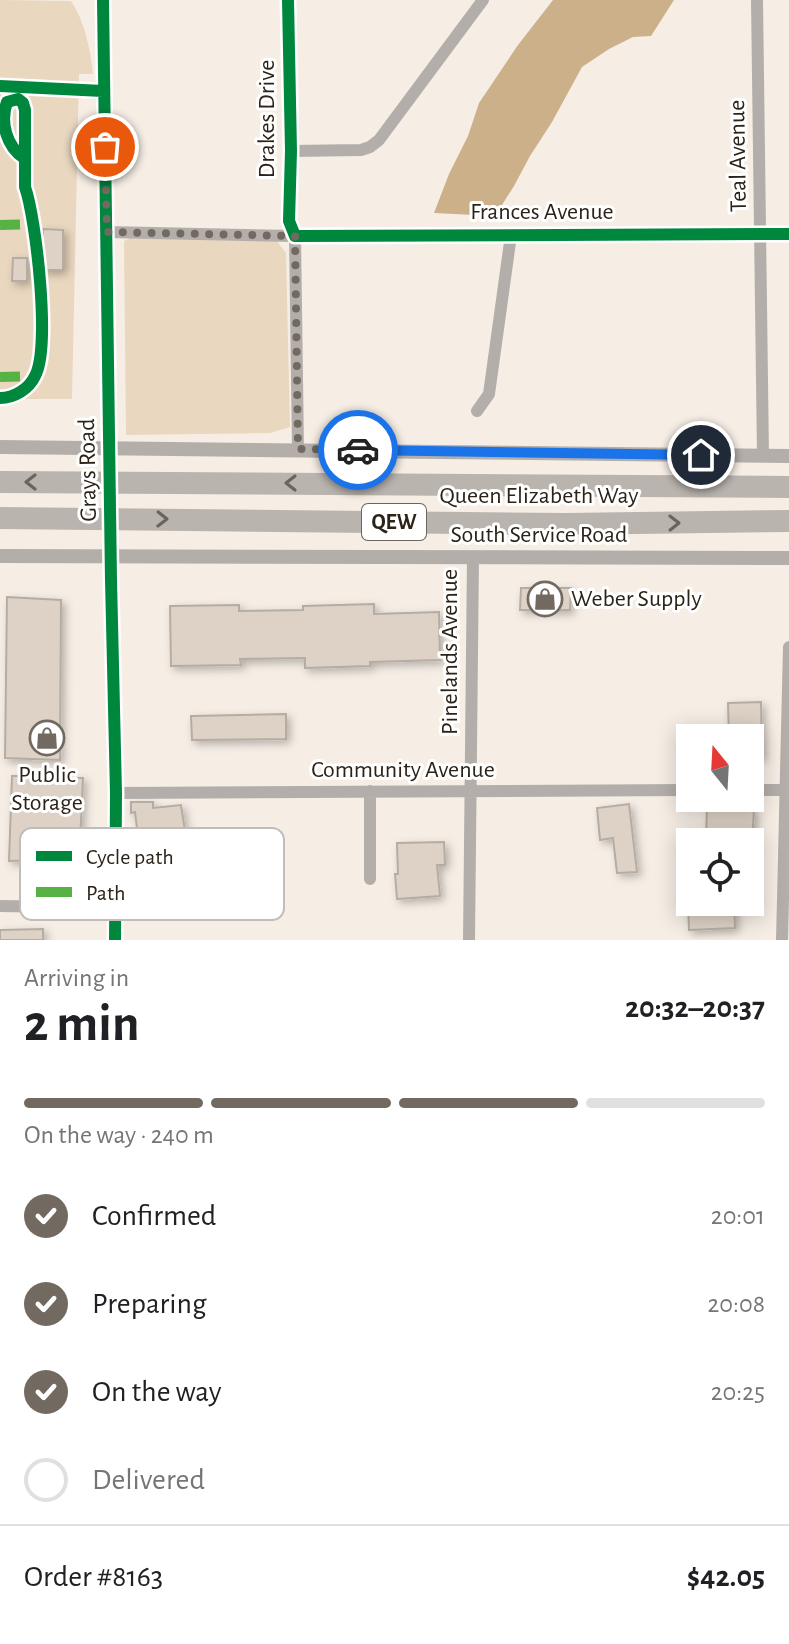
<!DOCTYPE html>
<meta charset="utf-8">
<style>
body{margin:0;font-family:"Alegreya Sans",sans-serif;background:#f6f6f6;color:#202124;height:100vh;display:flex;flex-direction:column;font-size:30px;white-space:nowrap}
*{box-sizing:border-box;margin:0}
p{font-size:26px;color:#757577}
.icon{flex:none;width:44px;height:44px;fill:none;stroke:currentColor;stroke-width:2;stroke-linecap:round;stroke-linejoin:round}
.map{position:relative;height:940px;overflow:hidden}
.sheet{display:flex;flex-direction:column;background:#fff;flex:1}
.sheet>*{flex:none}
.needle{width:52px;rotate:342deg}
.fabs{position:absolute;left:676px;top:724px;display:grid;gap:16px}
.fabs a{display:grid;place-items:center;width:88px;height:88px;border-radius:0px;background:#fff;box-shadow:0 4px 20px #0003;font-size:40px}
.pin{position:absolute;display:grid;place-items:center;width:68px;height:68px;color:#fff;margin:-34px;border:4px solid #fff;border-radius:50%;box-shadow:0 2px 8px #0007}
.courier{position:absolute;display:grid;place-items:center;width:80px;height:80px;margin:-40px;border:6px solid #1a73e8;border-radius:50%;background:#fff;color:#222;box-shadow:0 2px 10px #0007}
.summary em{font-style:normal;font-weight:700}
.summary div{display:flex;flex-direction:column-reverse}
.summary{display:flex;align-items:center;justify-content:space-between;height:136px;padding:0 24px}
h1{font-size:52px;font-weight:700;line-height:60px}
.bar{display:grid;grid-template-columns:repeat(4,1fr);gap:12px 8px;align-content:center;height:96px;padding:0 24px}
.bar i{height:10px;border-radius:6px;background:#e0e0e0}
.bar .active{background:#726a60}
.bar p{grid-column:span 4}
.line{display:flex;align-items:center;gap:20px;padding:0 24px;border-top:2px solid #e0e0e0}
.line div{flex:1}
ol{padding:0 24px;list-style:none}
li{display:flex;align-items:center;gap:24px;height:88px}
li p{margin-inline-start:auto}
li .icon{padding:8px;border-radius:50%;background:#726a60;color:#fff;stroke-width:4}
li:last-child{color:#757577}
li i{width:44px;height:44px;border:4px solid #e0e0e0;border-radius:50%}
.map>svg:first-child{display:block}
</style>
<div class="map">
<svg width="789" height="940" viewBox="0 0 789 940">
<defs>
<filter id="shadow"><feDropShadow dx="3.5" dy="3.5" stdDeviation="4" flood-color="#0004"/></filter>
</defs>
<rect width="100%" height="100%" fill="#f6eee5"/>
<path fill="#e9d7c0" d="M0 0 71 1C85 22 90 48 93 74H79L72 399H0Z
M134 236 276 240 286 253 290 427 270 433 126 435 124 241Z"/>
<path fill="#ccb089" d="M553 0H674L651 36 633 37 609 49 582 67 552 122 530 156 514 186 495 216 434 213 449 174 468 136 479 103 518 45Z"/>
<path fill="#ddd2c5" stroke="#b5ada4" stroke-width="2" filter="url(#shadow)" d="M43 229 63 230V270H42Z
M13 258H27V281H12Z
M521 588H571L570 610H520Z
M7 597 61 600 60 760 5 758Z
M374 604V614L439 612 440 660 370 662V666L305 668V658L240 659 241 665 171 666 170 606 239 605V611L303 610V606Z
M761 702 762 757 750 758V738H729L728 703Z
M286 714V739L192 740 191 716Z
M12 776H29V778H83L79 862 35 864V860L9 861Z
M131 802H153V808L181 805 185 831 171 834V842L139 845 135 812 131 813Z
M629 804 637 872 617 873 613 838 600 840 597 808Z
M707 805 754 809 752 842H706Z
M444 842 445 865H437L440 896 397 899 395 874H398L397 843Z
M688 902H734L735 928 689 930Z
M43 929V940H0V930Z"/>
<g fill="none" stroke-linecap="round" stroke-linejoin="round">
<path stroke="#b3aeaa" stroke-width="12" d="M103 0V91L107 232 295 236 789 234
M288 0 291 151 289 221 295 236 298 449
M757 0 763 456
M291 151 361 150 370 147 379 140 483 0
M477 411 489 394 511 235
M750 790H785
M370 791V879
M116 793 690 790
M0 906 115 908
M469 940 473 557
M782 940 789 647"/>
<path stroke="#b3aeaa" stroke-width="14" d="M107 232 109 423
M0 447 789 456
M0 556 789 558
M111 580 116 793 115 940"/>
<path stroke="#bab4ae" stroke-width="22" d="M0 482 789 487
M0 518 565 524 789 521"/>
<path stroke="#b3aeaa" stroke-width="14" d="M109 423 111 580"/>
<path stroke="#56b245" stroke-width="10" stroke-dasharray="20 10" stroke-linecap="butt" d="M0 225 33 224
M0 377 36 376"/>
<g stroke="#fff" stroke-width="17">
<path id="cycleway" d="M103 0 111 580 116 793 115 940
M288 0 291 151 289 221 295 236 789 234
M0 86 103 91
M0 398C14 398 29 389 35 376 51 348 36 218 25 187V110L23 103 18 99 7 102C0 122 6 146 24 158"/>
</g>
<use href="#cycleway" stroke="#00873e" stroke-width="12"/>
</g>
<defs><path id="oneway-chevron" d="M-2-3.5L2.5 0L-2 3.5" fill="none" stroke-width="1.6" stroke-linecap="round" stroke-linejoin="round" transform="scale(2)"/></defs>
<g stroke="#6b645c">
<use href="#oneway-chevron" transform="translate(31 482) rotate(-180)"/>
<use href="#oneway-chevron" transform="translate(291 483) rotate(-180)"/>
<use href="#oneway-chevron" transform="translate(162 519) rotate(1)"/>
<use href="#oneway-chevron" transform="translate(674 523) rotate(-1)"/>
</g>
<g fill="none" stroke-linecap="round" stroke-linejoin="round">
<path stroke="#726a60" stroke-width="8" stroke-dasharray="0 14.4" d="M105 147 107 232 295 236 298 449 358 450"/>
<path stroke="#1a73e8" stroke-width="10" d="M358 450 701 455"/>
</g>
<defs>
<g id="shop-ring" transform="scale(1.8)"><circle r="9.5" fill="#fff" stroke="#726a60" stroke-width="1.5"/><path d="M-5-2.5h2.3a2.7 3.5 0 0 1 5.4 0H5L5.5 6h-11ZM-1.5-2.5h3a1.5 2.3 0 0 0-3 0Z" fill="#726a60"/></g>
</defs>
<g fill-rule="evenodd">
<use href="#shop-ring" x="545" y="599"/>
<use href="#shop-ring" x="47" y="738"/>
</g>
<g text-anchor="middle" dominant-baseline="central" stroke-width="6" stroke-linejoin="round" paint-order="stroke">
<rect fill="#fff" stroke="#6b655d" stroke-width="2" x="362" y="504" width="64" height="36" rx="6"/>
<g font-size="22" font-weight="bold" fill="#2b2318">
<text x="394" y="522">QEW</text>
</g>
<g font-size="24" fill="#2b2318" stroke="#fff">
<text transform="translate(267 119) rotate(-90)">Drakes Drive</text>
<text transform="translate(738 156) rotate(-91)">Teal Avenue</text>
<text x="542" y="212">Frances Avenue</text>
<text transform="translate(88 470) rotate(-91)">Grays Road</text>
<text x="539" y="496">Queen Elizabeth Way</text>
<text x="539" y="535">South Service Road</text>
<text transform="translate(450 652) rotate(-90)">Pinelands Avenue</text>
<text x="403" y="770">Community Avenue</text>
</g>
<g font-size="24" fill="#2b2318" stroke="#fff" text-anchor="start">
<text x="571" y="599">Weber Supply</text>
<text x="47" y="775" text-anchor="middle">Public<tspan x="47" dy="28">Storage</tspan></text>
</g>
</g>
<rect x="20" y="828" width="264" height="92" rx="12" fill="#fff" stroke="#bfbdba" stroke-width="2"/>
<rect x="36" y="851" width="36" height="10" fill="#00873e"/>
<rect x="36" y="887" width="36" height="10" fill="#56b245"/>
<g font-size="22" fill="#2b2318">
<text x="86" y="864">Cycle path</text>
<text x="86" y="900">Path</text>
</g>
</svg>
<div class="fabs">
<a><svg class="needle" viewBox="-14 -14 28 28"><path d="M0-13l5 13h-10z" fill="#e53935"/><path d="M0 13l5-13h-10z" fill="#757577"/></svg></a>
<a><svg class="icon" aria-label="locate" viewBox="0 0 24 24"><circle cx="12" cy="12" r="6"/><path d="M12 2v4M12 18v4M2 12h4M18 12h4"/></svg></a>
</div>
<div class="pin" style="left:105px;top:147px;background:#ea580c"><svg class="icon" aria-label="bag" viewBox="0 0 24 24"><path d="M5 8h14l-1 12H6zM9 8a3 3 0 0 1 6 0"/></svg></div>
<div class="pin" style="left:701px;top:455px;background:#1f2937"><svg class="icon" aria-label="home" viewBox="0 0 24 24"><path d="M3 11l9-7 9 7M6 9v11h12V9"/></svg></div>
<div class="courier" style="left:358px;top:450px"><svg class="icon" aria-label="car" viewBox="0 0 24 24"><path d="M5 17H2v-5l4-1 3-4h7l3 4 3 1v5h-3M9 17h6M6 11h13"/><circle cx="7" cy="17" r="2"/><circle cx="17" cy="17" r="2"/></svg></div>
</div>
<section class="sheet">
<div class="summary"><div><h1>2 min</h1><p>Arriving in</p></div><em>20:32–20:37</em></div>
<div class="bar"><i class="active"></i><i class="active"></i><i class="active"></i><i></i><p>On the way · 240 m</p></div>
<ol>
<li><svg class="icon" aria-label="check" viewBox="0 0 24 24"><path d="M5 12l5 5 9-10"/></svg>Confirmed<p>20:01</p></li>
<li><svg class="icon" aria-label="check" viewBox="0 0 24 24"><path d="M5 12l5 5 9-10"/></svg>Preparing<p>20:08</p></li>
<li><svg class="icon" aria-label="check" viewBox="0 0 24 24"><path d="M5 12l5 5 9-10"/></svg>On the way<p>20:25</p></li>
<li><i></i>Delivered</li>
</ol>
<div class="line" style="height:104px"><div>Order #8163</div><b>$42.05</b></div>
</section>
